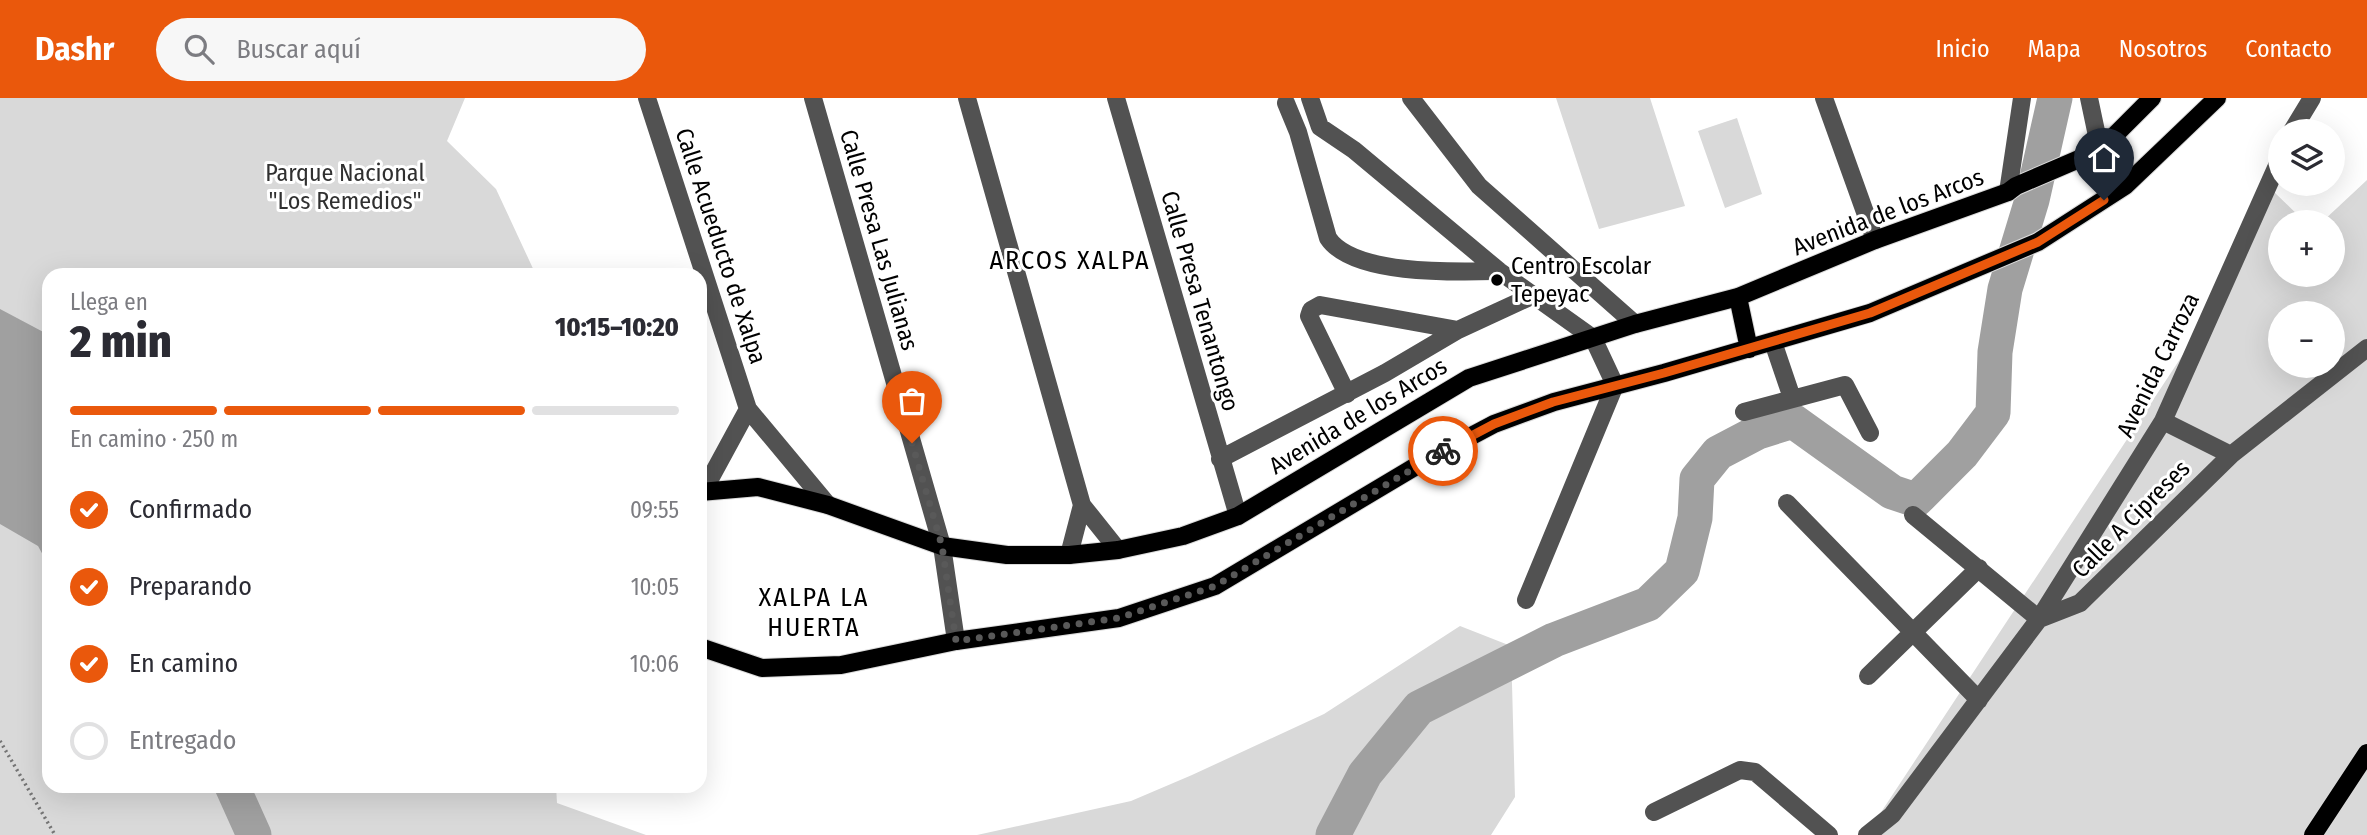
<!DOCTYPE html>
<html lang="es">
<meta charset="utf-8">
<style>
body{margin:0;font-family:"Fira Sans Condensed",sans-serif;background:#f7f7f7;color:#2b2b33;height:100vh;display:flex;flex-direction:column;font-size:26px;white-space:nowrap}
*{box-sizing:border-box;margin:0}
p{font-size:23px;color:#7c7c81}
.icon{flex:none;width:38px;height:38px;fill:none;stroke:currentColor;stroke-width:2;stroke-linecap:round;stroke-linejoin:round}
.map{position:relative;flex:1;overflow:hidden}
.panel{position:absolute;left:42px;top:170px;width:665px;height:525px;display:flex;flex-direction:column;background:#fff;border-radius:21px;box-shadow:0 7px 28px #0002}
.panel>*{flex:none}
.controls{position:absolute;left:2268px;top:21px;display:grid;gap:14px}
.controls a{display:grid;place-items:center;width:77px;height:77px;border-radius:50%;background:#fff;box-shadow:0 7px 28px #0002;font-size:35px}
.pin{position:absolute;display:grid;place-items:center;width:60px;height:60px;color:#fff;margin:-72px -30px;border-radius:50% 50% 50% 0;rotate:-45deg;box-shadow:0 0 7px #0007}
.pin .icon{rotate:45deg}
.courier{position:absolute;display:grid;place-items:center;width:70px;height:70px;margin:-35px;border:5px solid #ea580c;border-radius:50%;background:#fff;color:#222;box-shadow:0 2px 9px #0007}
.head em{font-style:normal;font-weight:800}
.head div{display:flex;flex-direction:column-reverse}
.head{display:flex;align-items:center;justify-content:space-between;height:119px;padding:0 28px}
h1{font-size:46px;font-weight:800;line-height:52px}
.bar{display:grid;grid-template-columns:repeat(4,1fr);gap:10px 7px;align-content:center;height:84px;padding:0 28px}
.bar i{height:9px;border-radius:5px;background:#e1e1e2}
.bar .selected{background:#ea580c}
.bar p{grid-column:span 4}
ol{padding:0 28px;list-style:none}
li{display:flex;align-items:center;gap:21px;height:77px}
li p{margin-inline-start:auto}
li .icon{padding:7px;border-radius:50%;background:#ea580c;color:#fff;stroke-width:4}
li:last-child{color:#7c7c81}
li i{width:38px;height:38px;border:4px solid #e1e1e2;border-radius:50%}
header{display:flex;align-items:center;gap:42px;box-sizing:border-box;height:98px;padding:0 35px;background:#ea580c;color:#fff}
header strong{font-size:33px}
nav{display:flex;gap:38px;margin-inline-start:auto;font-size:24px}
.search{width:490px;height:63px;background:#f7f7f7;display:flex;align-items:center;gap:18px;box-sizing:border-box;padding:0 24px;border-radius:38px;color:#7c7c81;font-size:26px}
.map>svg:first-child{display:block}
</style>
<header>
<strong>Dashr</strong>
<div class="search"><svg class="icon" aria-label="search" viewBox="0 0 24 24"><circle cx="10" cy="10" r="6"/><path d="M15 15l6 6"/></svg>Buscar aquí</div>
<nav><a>Inicio</a><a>Mapa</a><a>Nosotros</a><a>Contacto</a></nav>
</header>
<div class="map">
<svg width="2367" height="737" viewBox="0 0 2367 737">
<rect width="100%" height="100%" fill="#fff"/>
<path fill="#d9d9d9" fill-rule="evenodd" d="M0 0H465L447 43 496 91 536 177H49V688H556L557 705 646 737H0Z
M1556 0H1650L1685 108 1599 131Z
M1737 20 1762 96 1725 110 1698 33Z
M2367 82V737H1866L2184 255 2270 90 2305 124H2280V177H2333V124H2322ZM2280 215H2333V268H2280Z
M1460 528 1511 548 1515 699 1491 737H977L1131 703 1192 677 1324 616Z"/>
<path fill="#a0a0a0" d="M0 211 49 237V468L38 448 0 426Z"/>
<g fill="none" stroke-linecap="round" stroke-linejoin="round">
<path stroke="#a0a0a0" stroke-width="35" d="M232 688 254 737
M1333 737 1365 676 1419 610 1554 542 1648 506 1682 473 1695 420 1697 381 1718 355 1758 334 1793 323 1892 394 1916 402 1962 356 1993 315 1995 254 2005 191 2032 102 2055 0"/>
<g stroke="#dbdbdb" stroke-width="20">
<path id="major" d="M1738 199 1749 251
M700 394 758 389 828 407 942 448 1007 457H1069L1118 452 1183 438 1238 418 1469 280 1635 226 1738 199 1875 142 2008 94 2016 88 2100 52 2152 0
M700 549 762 570 841 567 956 543 1119 520 1215 488 1428 361 1494 326 1554 304 1664 275 1870 215 2038 144 2125 88 2217 0
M2313 737 2367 655"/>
</g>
<path stroke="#747474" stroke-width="3.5" stroke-dasharray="2 3.5" stroke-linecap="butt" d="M0 643 55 737"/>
<path stroke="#525252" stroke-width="18" d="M647 0 748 311 828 407
M813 0 942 448 956 543
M967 0 1082 407 1118 452
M1116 0 1238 418
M1310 0 1320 29 1354 52 1499 173 1593 240 1615 287 1526 502
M1411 0 1479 88 1635 226
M1824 0 1875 142
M2089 0 2100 52
M1286 5 1298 34 1328 140C1353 178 1458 174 1499 173
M2292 33 2312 0
M2008 94 2022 0
M1773 244 1792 300
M1347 296 1309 218 1311 212 1320 207 1458 232
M1744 314 1845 287 1870 335
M2163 323 2231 357
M1220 361 1385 275 1458 232 1534 197
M704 392 748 311
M1787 405 1979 602
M1913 417 2039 521 2163 323 2280 61
M1069 457 1082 407
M1868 578 1979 470
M1654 714 1740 672 1755 674 1829 737
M1867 737 1892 717 2039 521 2080 505 2231 357 2367 250"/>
<use href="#major" stroke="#000" stroke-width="18"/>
</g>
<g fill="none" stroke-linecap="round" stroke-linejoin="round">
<path stroke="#595959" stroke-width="7" stroke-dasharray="0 12.6" d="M912 345 942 448 956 543 1119 520 1215 488 1443 353"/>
<path stroke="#ea580c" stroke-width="9" d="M1443 353 1494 326 1553 304 1664 275 1870 215 2038 144 2104 102"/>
</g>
<circle fill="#000" stroke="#fff" stroke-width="2.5" cx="1497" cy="182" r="7"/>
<g text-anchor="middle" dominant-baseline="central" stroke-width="6" stroke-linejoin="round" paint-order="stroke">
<g font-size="24" fill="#303030" stroke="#fff">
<text x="345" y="75">Parque Nacional<tspan x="345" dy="28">"Los Remedios"</tspan></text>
</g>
<g font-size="24" fill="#000" stroke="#fff">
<text transform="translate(1888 114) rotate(-21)">Avenida de los Arcos</text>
<text transform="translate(879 142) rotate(74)">Calle Presa Las Julianas</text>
<text transform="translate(721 148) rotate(72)">Calle Acueducto de Xalpa</text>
<text transform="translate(1200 203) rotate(74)">Calle Presa Tenantongo</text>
<text transform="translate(2158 267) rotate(-64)">Avenida Carroza</text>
<text transform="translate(1358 318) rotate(-31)">Avenida de los Arcos</text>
<text transform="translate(2131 421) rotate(-45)">Calle A Cipreses</text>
</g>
<g font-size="24" fill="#000" stroke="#fff" text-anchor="start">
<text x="1511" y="168">Centro Escolar<tspan x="1511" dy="28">Tepeyac</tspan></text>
</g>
<g font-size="26" letter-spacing="2" fill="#000" stroke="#fff">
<text x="1070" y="162">ARCOS XALPA</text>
<text x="814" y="499">XALPA LA<tspan x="814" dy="30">HUERTA</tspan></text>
</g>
</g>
</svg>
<div class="controls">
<a><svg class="icon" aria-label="layers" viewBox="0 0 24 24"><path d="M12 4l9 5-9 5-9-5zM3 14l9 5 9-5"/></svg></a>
<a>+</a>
<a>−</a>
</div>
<div class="pin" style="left:912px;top:345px;background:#ea580c"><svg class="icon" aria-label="bag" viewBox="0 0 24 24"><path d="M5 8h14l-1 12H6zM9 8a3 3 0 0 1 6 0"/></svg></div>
<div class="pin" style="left:2104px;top:102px;background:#1f2937"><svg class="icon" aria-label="home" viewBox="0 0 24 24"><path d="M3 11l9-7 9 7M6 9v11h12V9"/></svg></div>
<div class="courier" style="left:1443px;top:353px"><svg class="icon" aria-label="bike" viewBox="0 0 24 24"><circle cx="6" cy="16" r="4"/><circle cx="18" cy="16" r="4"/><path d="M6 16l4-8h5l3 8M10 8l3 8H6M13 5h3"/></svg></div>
<section class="panel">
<div class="head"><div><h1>2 min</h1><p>Llega en</p></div><em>10:15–10:20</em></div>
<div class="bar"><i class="selected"></i><i class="selected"></i><i class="selected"></i><i></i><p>En camino · 250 m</p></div>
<ol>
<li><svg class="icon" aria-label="check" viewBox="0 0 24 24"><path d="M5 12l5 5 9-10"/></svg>Confirmado<p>09:55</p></li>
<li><svg class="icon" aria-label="check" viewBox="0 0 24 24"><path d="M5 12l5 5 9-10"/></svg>Preparando<p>10:05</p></li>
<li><svg class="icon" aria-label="check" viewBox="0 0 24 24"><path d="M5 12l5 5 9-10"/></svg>En camino<p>10:06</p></li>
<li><i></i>Entregado</li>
</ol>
</section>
</div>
